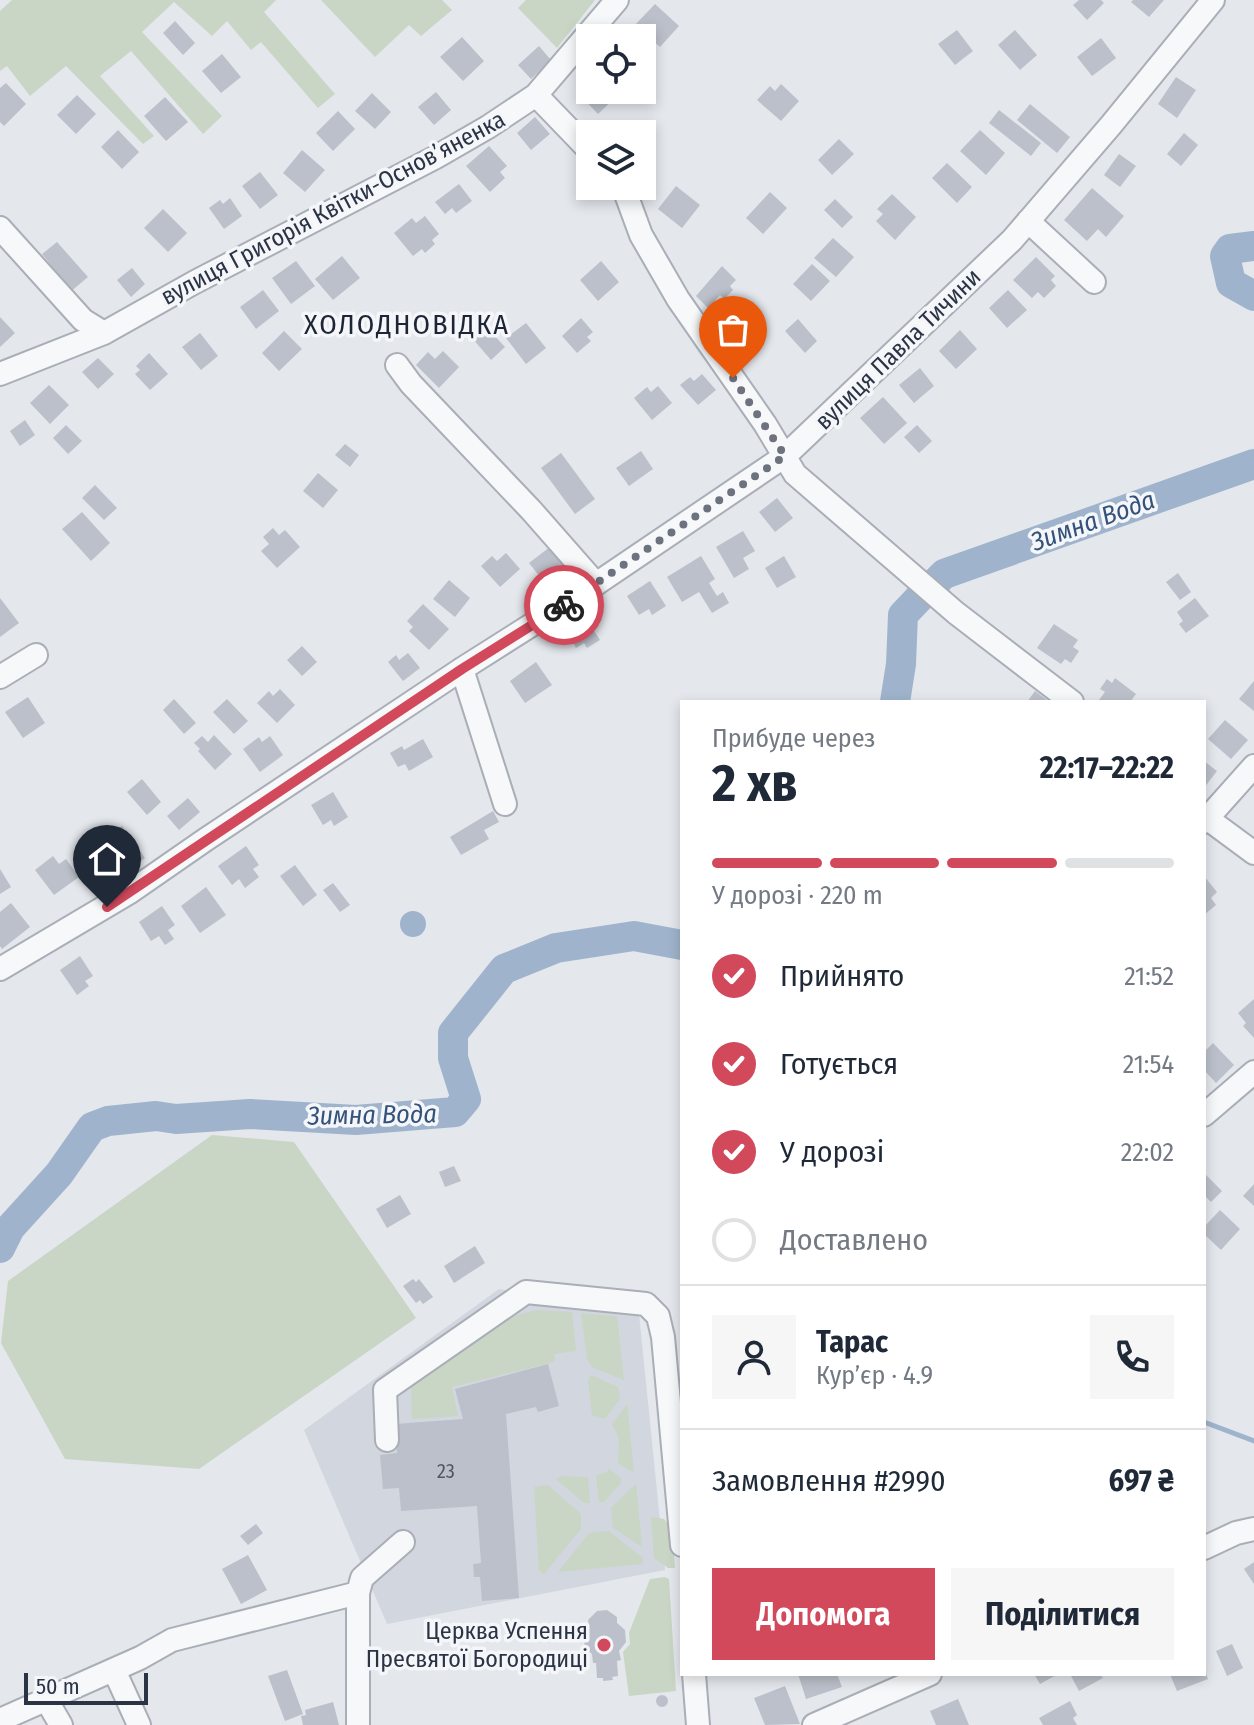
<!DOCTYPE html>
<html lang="uk">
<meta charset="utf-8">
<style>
body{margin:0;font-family:"Fira Sans Condensed",sans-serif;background:#f6f6f7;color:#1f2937;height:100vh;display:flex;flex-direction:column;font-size:30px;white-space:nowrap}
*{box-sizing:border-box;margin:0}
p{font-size:26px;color:#747a83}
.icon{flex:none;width:44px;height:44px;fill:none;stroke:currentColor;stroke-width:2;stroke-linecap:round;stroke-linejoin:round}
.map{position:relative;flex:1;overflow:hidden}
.sheet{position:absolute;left:680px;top:700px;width:526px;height:976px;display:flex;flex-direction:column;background:#fff;border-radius:0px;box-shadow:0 4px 12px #0003}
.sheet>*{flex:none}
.controls{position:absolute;left:576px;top:24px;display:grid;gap:16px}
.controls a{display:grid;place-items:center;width:80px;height:80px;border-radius:0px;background:#fff;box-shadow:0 4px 12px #0003;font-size:40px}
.scale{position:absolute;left:24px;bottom:20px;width:124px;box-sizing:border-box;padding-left:8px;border:4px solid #2b3445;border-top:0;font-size:22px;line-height:28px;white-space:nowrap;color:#2b3445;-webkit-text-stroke:6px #f4f6f9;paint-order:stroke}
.pin{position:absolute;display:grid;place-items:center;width:68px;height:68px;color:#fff;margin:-82px -34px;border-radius:50% 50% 50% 0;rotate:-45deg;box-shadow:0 0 8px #0007}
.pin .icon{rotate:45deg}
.courier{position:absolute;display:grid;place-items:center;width:80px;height:80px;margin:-40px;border:6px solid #d1495b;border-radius:50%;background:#fff;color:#222;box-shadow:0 2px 10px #0007}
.headline em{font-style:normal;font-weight:700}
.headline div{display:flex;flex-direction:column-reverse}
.headline{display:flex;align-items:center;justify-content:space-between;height:136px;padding:0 32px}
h1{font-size:52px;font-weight:700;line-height:60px}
.bar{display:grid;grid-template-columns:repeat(4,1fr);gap:12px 8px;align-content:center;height:96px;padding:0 32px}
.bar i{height:10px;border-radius:6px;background:#e0e1e3}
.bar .selected{background:#d1495b}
.bar p{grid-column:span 4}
.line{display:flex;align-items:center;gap:20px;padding:0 32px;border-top:2px solid #e0e1e3}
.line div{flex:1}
.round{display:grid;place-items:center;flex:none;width:84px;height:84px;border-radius:0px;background:#f6f6f7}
ol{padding:0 32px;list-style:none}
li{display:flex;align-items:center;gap:24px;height:88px}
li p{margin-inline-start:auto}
li .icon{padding:8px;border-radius:50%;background:#d1495b;color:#fff;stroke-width:4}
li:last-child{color:#747a83}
li i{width:44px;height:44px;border:4px solid #e0e1e3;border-radius:50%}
.primary-button{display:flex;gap:16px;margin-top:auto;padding:16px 32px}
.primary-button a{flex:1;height:92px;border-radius:0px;background:#d1495b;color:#fff;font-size:32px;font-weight:700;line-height:92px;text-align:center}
.primary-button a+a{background:#f6f6f7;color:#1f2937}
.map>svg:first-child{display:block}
</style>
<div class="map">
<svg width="1254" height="1725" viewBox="0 0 1254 1725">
<rect width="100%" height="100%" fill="#e4e7ec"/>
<path fill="#d2d6de" d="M499 1289 639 1314 665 1570 387 1624 304 1430Z"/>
<path fill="#c9d6c5" d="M12 0H276L264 12 335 94 318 108 261 42 251 50 227 21 212 36 174 2 142 32 222 116 203 134 131 51 100 76 154 136 143 144 66 66 30 96 7 66 0 71V11Z
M321 0H442L452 10 421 36 409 25 375 57Z
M526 0H595L557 48 518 8Z
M212 1135 294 1142 416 1318 199 1469 65 1459 1 1343 8 1281Z
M536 1310 572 1312 576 1351 554 1354 555 1361 550 1363 452 1387 458 1416 412 1419 411 1379 509 1311 514 1316Z
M581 1313 617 1316 624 1380 592 1367 587 1359Z
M591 1375 618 1387 620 1399 605 1419 592 1415 588 1380Z
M627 1404 634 1473 618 1463 619 1438 612 1424Z
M608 1468 621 1478V1483L604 1502H599L596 1476 608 1471Z
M563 1476 588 1477 590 1503H584L556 1479Z
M636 1484 642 1547 613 1528 611 1508Z
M548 1485 581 1514V1529L544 1574 539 1571 534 1487Z
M651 1517 664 1519 672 1529 675 1568H668L654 1558Z
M609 1531 643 1558V1564L558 1572 589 1533Z
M665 1577 669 1579 676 1691 629 1696 623 1652 630 1644 629 1633 650 1579Z"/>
<path fill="#9fb4cc" d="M400 924a13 13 0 1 1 26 0a13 13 0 1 1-26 0Z"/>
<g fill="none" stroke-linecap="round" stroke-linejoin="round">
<path stroke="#9fb4cc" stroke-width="5" d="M1204 1422 1254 1441"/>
<path stroke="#9fb4cc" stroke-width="30" d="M1254 246 1230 249 1225 256 1231 283 1254 296
M936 582 944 574 1254 464
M895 702 901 664 903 615 920 597
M0 1248 10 1228 59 1174 92 1127 108 1121 156 1116 176 1119 250 1114 356 1120 455 1112 466 1099 453 1058V1033L504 969 556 948 634 936 682 945"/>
</g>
<path fill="#bbc0ca" d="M1079 0H1101L1104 3 1087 20 1073 5Z
M1133 0H1164L1149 17 1131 2Z
M655 4 679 26 660 47 635 25Z
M175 21 195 43 183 55 163 33Z
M957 30 973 51 955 65 938 44Z
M1015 30 1037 55 1020 70 998 45Z
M462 37 484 61 463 81 440 57Z
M1101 38 1116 58 1092 76 1077 57Z
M539 46 551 60 531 79 518 65Z
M222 54 241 77 221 93 202 71Z
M1176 77 1196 90 1177 118 1158 104Z
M590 78V90H611L617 96 598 114 576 91Z
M6 83 26 104 4 126 0 122V88Z
M781 84 799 101 781 121 757 100 770 86 775 91Z
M436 92 451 110 434 125 418 107Z
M372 93 391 112 375 129 355 111Z
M77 95 96 114 76 134 57 115Z
M165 97 188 122 166 141 144 116Z
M1030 104 1070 137 1057 153 1017 120Z
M999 110 1041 143 1031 156 989 123Z
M338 111 355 129 333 151 316 133Z
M535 117 550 134 531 150 517 133Z
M118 130 139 152 122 169 101 147Z
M980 130 1005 153 986 175 960 151Z
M1184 133 1198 145 1181 166 1167 154Z
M839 139 854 154 832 175 818 160Z
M489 146 507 166 500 172 505 178 490 192 466 166Z
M302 150 325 170 305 192 283 173Z
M1119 154 1136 166 1120 187 1104 175Z
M947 163 972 187 957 203 932 178Z
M260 172 278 195 260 209 242 186Z
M459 184 472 201 456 213 452 208 445 214 435 202Z
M676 186 700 205 682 228 658 209Z
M1092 188 1124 216 1106 237 1098 229 1087 241 1064 220Z
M770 192 787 208 763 234 746 218Z
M892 194 916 217 895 240 876 221 883 214 877 209Z
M230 198 242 216 224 229 209 208 220 200 223 204Z
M835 199 853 217 842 228 824 210Z
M163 209 187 233 168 252 144 228Z
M425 216 439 234 432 240 435 244 425 253 422 249 413 256 394 233 412 218 416 223Z
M833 238 854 257 836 277 814 258Z
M57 242 88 277 69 293 46 267 50 264 42 254Z
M342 256 360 278 333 300 315 279Z
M1036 257 1055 276 1051 280 1056 286 1044 298 1038 292 1032 298 1013 280Z
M296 261 315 286 291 304 272 278Z
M601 261 619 282 598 301 580 280Z
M812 264 830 281 811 301 793 284Z
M722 266 736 280 730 286 733 290 724 299 720 295 708 308 696 296Z
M132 268 145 284 131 297 117 280Z
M263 290 279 311 256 329 240 307Z
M1008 290 1027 310 1007 328 989 308Z
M0 317 15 333 0 347Z
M581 318 593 332 587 337 591 341 577 353 562 336Z
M479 319 505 347 491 360 466 331Z
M798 319 817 341 805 353 785 331Z
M526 323 546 348 526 364 506 338Z
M742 328 761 346 742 365 724 347Z
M960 330 977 349 956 369 939 351Z
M284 331 302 349 279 371 262 353Z
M200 333 218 356 201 370 182 347Z
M443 351 459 367 439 388 416 365 428 352 435 359Z
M149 353 168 374 150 390 135 374 140 370 136 366Z
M98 358 114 374 98 389 82 372Z
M920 368 934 386 914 403 899 385Z
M702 374 716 390 698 405 680 385 690 377 694 381Z
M49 385 69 405 50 424 30 403Z
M658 386 672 403 652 420 634 398 647 387 651 392Z
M883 397 907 423 884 444 860 418Z
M25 420 35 435 20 446 10 431Z
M66 425 82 441 68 454 53 438Z
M917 425 932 441 919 453 904 437Z
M345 444 359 455 350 467 335 455Z
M641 451 653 469 629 486 616 468Z
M561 453 595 499 575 514 541 468Z
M318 473 338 490 323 508 303 491Z
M95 485 117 508 104 520 82 498Z
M777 498 793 518 775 532 759 512Z
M82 512 110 543 91 561 62 529Z
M273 528 279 535 285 530 300 547 277 568 261 551 269 544 263 537Z
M743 531 755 551 743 558 749 569 734 578 716 547Z
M550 547 565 566 544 582 529 563Z
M506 553 520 569 500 587 481 566 492 556 497 561Z
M701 556 715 579 709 583 717 596 723 592 729 603 712 613 699 592 682 602 667 577Z
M784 556 796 577 777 588 765 568Z
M1178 573 1191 592 1180 600 1166 582Z
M449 580 470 598 455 617 433 599Z
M650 581 666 606 652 615 649 609 639 615 627 596Z
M0 598 19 623 0 637Z
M1195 598 1209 616 1186 633 1179 624 1183 621 1177 612Z
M423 604 449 629 429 650 409 631 413 627 407 621Z
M589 623 600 640 587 648 584 643 576 648 569 635Z
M1054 624 1078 640 1073 647 1079 651 1071 663 1065 659 1061 664 1037 648Z
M302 646 317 662 302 676 287 660Z
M408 653 420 668 403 681 388 662 396 655 399 660Z
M536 662 552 685 525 703 510 681Z
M1115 678 1136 694 1130 702 1099 700 1105 692 1100 689 1107 679 1112 683Z
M1254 681V711L1239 699Z
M280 689 295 705 277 723 257 703 269 691 273 696Z
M1035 691 1047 700 1046 702H1027Z
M28 697 45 723 23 738 5 712Z
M174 699 196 723 184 734 163 710Z
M227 699 248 721 234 734 213 712Z
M1225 720 1248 740 1231 759 1208 739Z
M214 735 232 754 215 770 198 751 200 749 194 743 202 736 208 742Z
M270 736 283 755 260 772 243 749 259 737 262 742Z
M423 739 433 757 409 771 405 764 398 767 390 753 402 746 404 750Z
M1204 761 1217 771 1204 788Z
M142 779 161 802 147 815 127 792Z
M333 792 348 817 334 826 331 820 323 825 311 805Z
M188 798 200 812 179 830 167 816Z
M493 811 499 822 484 830 489 839 461 855 450 837Z
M122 826 145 858 116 879 103 861 107 858 97 843Z
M246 846 259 865 253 869 259 877 245 888 239 879 232 885 218 866Z
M53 856 59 864 66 859 79 877 54 895 35 870Z
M295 865 317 895 303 906 280 876Z
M0 869 11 887 0 894Z
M1204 876 1217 892 1211 898 1216 905 1204 915Z
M333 883 350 905 340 912 323 890Z
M206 887 226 915 200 933 181 906Z
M11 903 30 927 2 949 0 946V912Z
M162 906 175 925 168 930 174 939 165 945 159 936 151 941 139 922Z
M80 956 93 976 85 981 89 986 77 995 60 970Z
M1254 999V1038L1243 1026 1246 1023 1238 1013Z
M1213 1043 1234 1065 1216 1083 1204 1070V1052Z
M454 1166 461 1181 445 1187 439 1172Z
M1204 1173 1222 1191 1211 1202 1204 1195Z
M1254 1184V1206L1243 1196Z
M400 1195 411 1214 387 1228 376 1209Z
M1220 1210 1240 1229 1221 1250 1204 1234V1227Z
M475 1246 485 1263 454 1283 444 1266Z
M413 1279 416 1282 419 1279 433 1297 423 1304 420 1300 416 1303 403 1286Z
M548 1364 559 1406 538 1412 536 1407 506 1414 519 1598 482 1601 480 1577H474L473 1564 481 1563 477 1506 401 1511 399 1488 383 1489 380 1455 397 1453 395 1424 463 1419 455 1389Z
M256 1524 263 1533 248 1545 240 1536Z
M248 1555 267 1590 241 1604 222 1569Z
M1254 1562V1584L1244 1569Z
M607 1610 617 1617V1623L625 1630 626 1642 619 1651 621 1660 617 1661 618 1676 612 1677 613 1680 603 1681V1678H597L596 1663H593L592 1654 585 1648 583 1635 589 1626 588 1620 597 1611Z
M1232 1644 1243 1668 1227 1676 1216 1651Z
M1204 1668 1208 1679 1177 1691 1170 1674H1204Z
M287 1670 303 1714 285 1721 268 1676Z
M798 1674H837L842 1687 806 1699Z
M1034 1674H1058L1040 1684Z
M1070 1674H1100L1103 1678 1079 1691Z
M785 1686 800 1724 765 1725 754 1698Z
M656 1701a6 6 0 1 1 12 0a6 6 0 1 1-12 0Z
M958 1699 969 1725H936L930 1711Z
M1070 1701 1077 1715 1073 1718 1077 1725H1043L1039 1718Z
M333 1702 339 1725H303L301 1716 306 1715 305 1710Z"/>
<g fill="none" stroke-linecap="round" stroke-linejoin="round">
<g stroke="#a9aeb7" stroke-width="26">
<path id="minor" d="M536 95 590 151
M623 186 641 235 678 299 765 424 795 474 956 613 1072 702
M1028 221 1094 282
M0 228 83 320 104 333
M397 365 411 384 531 510 596 584
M0 374 104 333 195 282 436 157 488 127 536 95 617 0
M462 669 505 804
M0 677 36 655
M1204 816 1254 853
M1204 822 1254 766
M0 969 130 892 205 840 462 669 596 584 785 456 1012 240 1111 125 1213 0
M1204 1115 1254 1072
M387 1440 385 1390 526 1292 646 1304 658 1316 663 1337 682 1545
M1204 1548 1236 1533 1254 1529
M114 1670 139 1725
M694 1674 698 1725
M47 1701 61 1725
M0 1720 140 1658 172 1640 358 1593
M358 1725V1593L362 1578 403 1542
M814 1725 930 1674"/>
</g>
<use href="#minor" stroke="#f7f8fa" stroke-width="22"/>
</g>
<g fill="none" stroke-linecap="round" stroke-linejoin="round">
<path stroke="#6c737f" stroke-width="8" stroke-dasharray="0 14.4" d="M564 605 785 456 733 378"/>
<path stroke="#d1495b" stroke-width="10" d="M107 907 462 669 564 605"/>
</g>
<circle fill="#d1495b" stroke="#f4f6f9" stroke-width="3" cx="604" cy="1645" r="8"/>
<g text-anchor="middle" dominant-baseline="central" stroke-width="7" stroke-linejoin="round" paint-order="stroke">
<g font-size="20" fill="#4f5766">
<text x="446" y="1471">23</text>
</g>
<g font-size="24" fill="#2b3445" stroke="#f4f6f9">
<text transform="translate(333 208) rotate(-28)">вулиця Григорія Квітки-Основʼяненка</text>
<text transform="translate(898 349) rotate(-44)">вулиця Павла Тичини</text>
</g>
<g font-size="24" fill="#2b3445" stroke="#f4f6f9" text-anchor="end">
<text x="588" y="1631">Церква Успення<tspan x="588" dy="28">Пресвятої Богородиці</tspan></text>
</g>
<g font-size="26" font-style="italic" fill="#34527a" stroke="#f4f6f9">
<text transform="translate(1093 521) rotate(-20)">Зимна Вода</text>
<text transform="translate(372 1115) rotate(-1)">Зимна Вода</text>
</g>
<g font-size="28" letter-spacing="2" fill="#1d2536" stroke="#f4f6f9">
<text x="407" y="324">ХОЛОДНОВІДКА</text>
</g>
</g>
</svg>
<div class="controls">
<a><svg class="icon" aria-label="locate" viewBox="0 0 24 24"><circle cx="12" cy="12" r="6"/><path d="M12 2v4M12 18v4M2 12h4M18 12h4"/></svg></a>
<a><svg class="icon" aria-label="layers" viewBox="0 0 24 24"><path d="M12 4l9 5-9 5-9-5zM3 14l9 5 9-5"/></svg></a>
</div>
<div class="scale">50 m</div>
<div class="pin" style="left:733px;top:378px;background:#ea580c"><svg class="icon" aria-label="bag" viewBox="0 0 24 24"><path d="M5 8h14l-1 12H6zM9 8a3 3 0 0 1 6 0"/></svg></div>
<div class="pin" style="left:107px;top:907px;background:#1f2937"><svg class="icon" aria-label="home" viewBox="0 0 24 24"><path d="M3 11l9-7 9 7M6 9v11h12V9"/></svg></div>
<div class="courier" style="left:564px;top:605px"><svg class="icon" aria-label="bike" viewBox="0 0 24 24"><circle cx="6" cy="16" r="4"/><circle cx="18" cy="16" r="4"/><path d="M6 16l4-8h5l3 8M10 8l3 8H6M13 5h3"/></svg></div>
<section class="sheet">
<div class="headline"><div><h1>2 хв</h1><p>Прибуде через</p></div><em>22:17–22:22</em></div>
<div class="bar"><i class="selected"></i><i class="selected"></i><i class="selected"></i><i></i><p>У дорозі · 220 m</p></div>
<ol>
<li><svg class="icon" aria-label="check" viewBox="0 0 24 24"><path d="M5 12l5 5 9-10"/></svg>Прийнято<p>21:52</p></li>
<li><svg class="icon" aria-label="check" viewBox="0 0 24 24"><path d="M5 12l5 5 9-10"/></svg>Готується<p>21:54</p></li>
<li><svg class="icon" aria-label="check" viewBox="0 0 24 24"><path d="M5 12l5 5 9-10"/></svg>У дорозі<p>22:02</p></li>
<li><i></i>Доставлено</li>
</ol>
<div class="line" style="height:144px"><a class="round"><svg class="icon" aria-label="person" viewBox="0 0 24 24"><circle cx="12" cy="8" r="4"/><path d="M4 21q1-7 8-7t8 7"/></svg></a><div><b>Тарас</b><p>Кур’єр · 4.9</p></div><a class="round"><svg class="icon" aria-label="phone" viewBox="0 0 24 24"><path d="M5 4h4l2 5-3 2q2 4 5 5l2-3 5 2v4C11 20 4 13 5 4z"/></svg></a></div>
<div class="line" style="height:104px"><div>Замовлення #2990</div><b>697 ₴</b></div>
<div class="primary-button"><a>Допомога</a><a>Поділитися</a></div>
</section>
</div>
